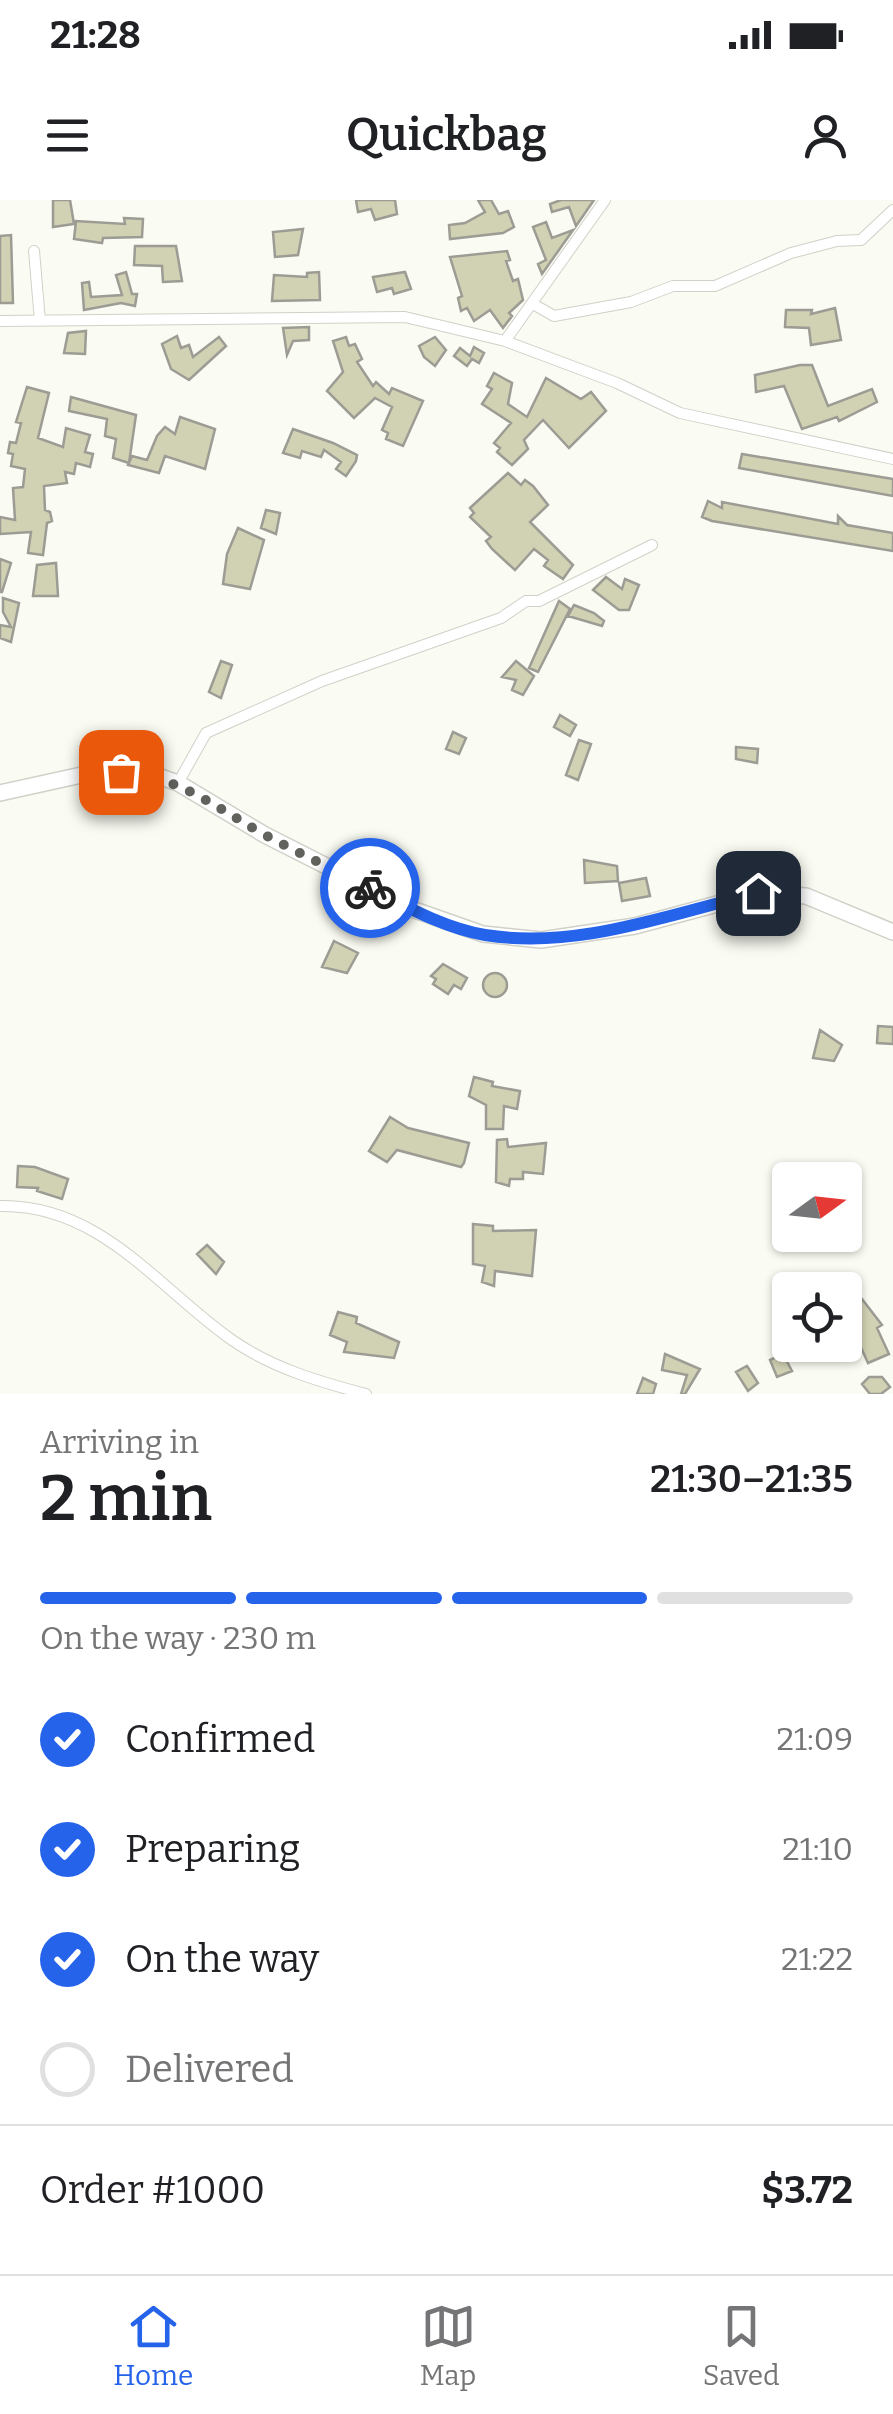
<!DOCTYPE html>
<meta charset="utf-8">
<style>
body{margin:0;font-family:Bitter,serif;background:#f2f2f2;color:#202124;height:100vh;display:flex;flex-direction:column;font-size:38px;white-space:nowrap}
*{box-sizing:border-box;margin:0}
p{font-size:32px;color:#757577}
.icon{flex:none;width:55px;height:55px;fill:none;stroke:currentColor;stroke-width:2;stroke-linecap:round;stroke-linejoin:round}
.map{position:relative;height:1194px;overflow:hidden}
.sheet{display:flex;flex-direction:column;background:#fff;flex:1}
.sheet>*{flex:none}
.needle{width:65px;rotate:75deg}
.controls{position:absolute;left:772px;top:962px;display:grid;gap:20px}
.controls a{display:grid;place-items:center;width:90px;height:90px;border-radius:10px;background:#fff;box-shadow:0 2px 8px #0004;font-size:50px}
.pin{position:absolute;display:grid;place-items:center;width:85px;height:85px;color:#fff;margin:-42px;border-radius:20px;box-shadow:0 5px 15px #0006}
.courier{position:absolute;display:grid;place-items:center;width:100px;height:100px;margin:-50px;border:8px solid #2563eb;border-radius:50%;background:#fff;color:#222;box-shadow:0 2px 12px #0007}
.summary em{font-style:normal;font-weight:600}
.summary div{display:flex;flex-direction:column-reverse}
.summary{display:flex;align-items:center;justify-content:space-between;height:170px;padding:0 40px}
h1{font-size:65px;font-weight:600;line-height:75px}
.bar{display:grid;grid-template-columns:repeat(4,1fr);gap:15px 10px;align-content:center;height:120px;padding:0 40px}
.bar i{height:12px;border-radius:8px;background:#e0e0e0}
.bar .active{background:#2563eb}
.bar p{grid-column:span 4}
.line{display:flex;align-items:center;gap:25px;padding:0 40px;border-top:2px solid #e0e0e0}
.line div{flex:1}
ol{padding:0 40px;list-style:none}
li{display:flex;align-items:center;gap:30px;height:110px}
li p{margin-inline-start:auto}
li .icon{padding:10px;border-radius:50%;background:#2563eb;color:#fff;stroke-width:4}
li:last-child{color:#757577}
li i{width:55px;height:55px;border:5px solid #e0e0e0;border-radius:50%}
.status{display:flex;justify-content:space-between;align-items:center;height:70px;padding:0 50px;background:#fff;direction:ltr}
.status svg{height:28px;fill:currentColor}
header{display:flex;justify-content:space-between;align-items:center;height:130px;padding:0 40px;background:#fff;font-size:45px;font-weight:600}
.dock{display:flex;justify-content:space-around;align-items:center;height:140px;border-top:2px solid #e0e0e0;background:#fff;font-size:28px;color:#757577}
.dock a{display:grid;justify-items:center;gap:5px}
.dock .active{color:#2563eb}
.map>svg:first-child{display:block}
</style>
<div class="status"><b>21:28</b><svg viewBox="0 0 49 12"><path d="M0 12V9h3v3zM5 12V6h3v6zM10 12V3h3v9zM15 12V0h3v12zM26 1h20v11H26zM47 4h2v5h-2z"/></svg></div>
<header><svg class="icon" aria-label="menu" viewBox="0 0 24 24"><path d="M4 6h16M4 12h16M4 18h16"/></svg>Quickbag<svg class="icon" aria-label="person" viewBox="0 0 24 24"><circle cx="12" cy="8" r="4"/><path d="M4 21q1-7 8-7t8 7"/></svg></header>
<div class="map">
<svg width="893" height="1194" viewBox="0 0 893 1194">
<rect width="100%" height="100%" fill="#fafbf2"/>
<path fill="#d1d1b4" stroke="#9c9c94" stroke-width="2.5" d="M53 0H70L74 24 53 27Z
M356 0H395L397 14 375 20 371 9 358 12Z
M478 0H491L499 14 508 11 514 27 503 33 450 39 449 25 465 23 485 12Z
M561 0H594L576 26 569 7 552 12 550 4Z
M124 18 143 19 142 37 103 38 102 43 74 39 76 21 125 24Z
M546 22 552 38 573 30 542 74 538 64 546 60 533 27Z
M303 29 298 55 275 57 273 32Z
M11 35 13 103H0V36Z
M135 46H176L182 81 163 82 162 66 134 65Z
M507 51 510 60 506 61 513 81 518 79 523 100 509 113 512 116 503 128 490 110 474 121 467 108 461 111 458 98 462 96 450 57Z
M126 72 132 94H137L135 106 121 103 84 110 82 83 89 82 91 97 122 95 116 75Z
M319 72 320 100 272 101 274 75 307 77V73Z
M405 72 411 89 394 94 392 88 377 92 373 77Z
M835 108 841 140 811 145 809 128 785 127 786 110H812L811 114Z
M309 127V140L293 141 287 155 283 128Z
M86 131 85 154 64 153 68 133Z
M177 136 181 148 189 145 193 157 219 137 226 146 189 180 171 169 162 144Z
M346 137 349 146 355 144 362 159 357 162 373 186 376 182 389 194 392 188 423 201 403 246 386 239 388 233 382 230 392 207 375 198 354 218 327 191 343 172 333 141Z
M435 137 446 150 435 166 424 157 419 146Z
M474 147 484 153 479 163 472 159 467 166 454 156 460 148 470 156Z
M800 165H812L828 206 872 189 877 202 839 221 837 217 802 229 784 186 756 192 755 175Z
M494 173 512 183 508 204 527 217 546 178 581 199 591 192 606 211 569 248 543 220 524 240 528 249 512 265 497 252 500 248 494 243 511 223 482 204 492 189 487 186Z
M27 187 49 193 38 238 63 247 66 228 90 235 85 252 93 254 90 267 76 263 74 274 65 272 67 283 44 286 45 310 50 312 52 321 47 323 43 355 28 353 31 332 0 334V317L15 320 13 288 23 287 25 269 11 266 13 254 8 253 10 242 16 243 21 223 16 222Z
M71 197 136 215 129 263 113 258 116 239 105 236 107 219 69 211Z
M180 217 215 229 205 269 165 256 159 273 128 265 132 256 147 260 157 236 165 227 175 234Z
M293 229 333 243 357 255 356 261 346 276 336 269 341 262 324 250 321 257 302 251 300 258 283 253Z
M742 254 893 279V296L739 268Z
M508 273 521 285 525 280 533 286 548 305 530 322 573 365 563 379 544 366 548 360 534 349 515 370 492 349 486 341 491 337 470 317 474 313 470 308Z
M708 301 722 308V302L838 324V316L847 325 893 333V351L712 321 702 317Z
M266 310 280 313 276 334 261 328Z
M238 328 264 340 250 389 223 384 227 354Z
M0 359 11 363 2 392H0Z
M56 363 58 396H33L37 365Z
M606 377 622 389 625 379 639 385 629 410H619L593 390Z
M3 398 19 403 11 442 0 438V425L11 427 3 412Z
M559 401 570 409 538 472 529 468Z
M574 405 594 413 604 421 602 426 568 416Z
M221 461 232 465 221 498 209 492Z
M516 461 534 476 523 495 512 490 516 480 502 477Z
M560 515 576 525 570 536 554 527Z
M453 532 466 538 459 554 446 549Z
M579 540 591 544 578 580 566 575Z
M736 547 758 549 757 563 736 559Z
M584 660 617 666 618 681 585 683Z
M646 678 650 696 622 701 619 683Z
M334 741 358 753 347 773 322 767Z
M443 764 467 778 461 789 454 785 448 794 433 784 436 779 431 776Z
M483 785a12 12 0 1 1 24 0a12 12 0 1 1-24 0Z
M878 826 893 827V844L877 843Z
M820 830 842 845 834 861 813 858Z
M474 877 493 882 492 886 520 891 517 909 504 906 503 929H486V905L469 896Z
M390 917 408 928 469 943 464 963 461 967 397 950 387 962 369 951Z
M507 939 508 947 546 943 543 974 523 972V979H510L509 986 496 982 497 940Z
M18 966 35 967 68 979 62 999 37 991 38 988 17 987Z
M473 1024 493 1026V1031L536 1030 532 1076 495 1071 494 1086 482 1082 485 1066 473 1064Z
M207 1045 224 1062 216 1074 197 1054Z
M845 1093 855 1105 862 1099 882 1125 877 1128 889 1154 868 1163 845 1112Z
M338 1112 357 1117 356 1123 399 1142 394 1158 344 1152 347 1142 330 1135Z
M665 1154 700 1169 685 1194H681L687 1175 662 1170Z
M783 1154 792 1171 777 1177 770 1160Z
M747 1166 758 1183 748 1191 736 1172Z
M869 1177H882L890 1187 881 1194H870L862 1184Z
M643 1178 656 1184 653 1194H637Z"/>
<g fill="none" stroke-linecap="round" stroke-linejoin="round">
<g stroke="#d1d1c9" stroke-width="12">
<path id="minor" d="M34 51 40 121
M533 104 554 116 631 102 673 86H715L791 53 837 41 861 40 893 10
M0 121 405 117 505 141 617 183 680 213 893 259
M505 141 605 0
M178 583 206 533 322 481 501 418 526 401H539L652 345
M0 1006C100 1004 158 1088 232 1140 272 1168 320 1182 366 1194"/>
</g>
<g stroke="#d1d1c9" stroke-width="18">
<path id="secondary" d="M0 593 86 574H152L178 583 265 635 409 708 483 734 541 740 635 726 758 693 806 696 893 732"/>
</g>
<use href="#minor" stroke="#fff" stroke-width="10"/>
<use href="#secondary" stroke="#fff" stroke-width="15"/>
</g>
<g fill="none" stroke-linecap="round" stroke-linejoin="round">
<path stroke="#61625d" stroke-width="10" stroke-dasharray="0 18" d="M121 572C179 576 218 609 267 636 301 654 336 671 370 688"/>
<path stroke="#2563eb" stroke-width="12" d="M370 688C407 707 444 728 485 735 578 750 669 714 758 693"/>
</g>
</svg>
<div class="controls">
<a><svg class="needle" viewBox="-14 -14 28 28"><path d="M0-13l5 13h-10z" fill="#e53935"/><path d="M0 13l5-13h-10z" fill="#757577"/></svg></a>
<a><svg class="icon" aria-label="locate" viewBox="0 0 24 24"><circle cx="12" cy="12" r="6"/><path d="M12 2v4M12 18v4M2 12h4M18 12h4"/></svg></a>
</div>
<div class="pin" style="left:121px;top:572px;background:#ea580c"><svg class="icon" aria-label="bag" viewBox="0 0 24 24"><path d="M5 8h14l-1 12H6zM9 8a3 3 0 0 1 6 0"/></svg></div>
<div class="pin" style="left:758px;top:693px;background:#1f2937"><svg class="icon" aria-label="home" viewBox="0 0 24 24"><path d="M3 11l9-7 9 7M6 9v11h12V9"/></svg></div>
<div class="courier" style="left:370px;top:688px"><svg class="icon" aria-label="bike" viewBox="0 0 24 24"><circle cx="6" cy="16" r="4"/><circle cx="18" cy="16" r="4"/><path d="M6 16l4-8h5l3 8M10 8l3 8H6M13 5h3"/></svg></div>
</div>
<section class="sheet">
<div class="summary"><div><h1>2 min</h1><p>Arriving in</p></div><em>21:30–21:35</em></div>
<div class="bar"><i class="active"></i><i class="active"></i><i class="active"></i><i></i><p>On the way · 230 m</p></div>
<ol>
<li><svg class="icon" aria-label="check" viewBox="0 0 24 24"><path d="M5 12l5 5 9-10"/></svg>Confirmed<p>21:09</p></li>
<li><svg class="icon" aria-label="check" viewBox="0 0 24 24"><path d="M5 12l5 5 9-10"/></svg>Preparing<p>21:10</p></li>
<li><svg class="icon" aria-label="check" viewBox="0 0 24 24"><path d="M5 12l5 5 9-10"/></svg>On the way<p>21:22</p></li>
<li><i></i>Delivered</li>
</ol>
<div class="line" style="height:130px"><div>Order #1000</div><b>$3.72</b></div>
</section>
<nav class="dock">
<a class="active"><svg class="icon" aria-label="home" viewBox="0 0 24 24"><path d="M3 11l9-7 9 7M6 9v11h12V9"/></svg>Home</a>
<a><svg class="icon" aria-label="map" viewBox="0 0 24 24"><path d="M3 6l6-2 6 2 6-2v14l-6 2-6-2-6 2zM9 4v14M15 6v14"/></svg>Map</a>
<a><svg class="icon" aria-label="saved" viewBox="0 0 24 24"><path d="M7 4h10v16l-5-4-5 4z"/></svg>Saved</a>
</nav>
